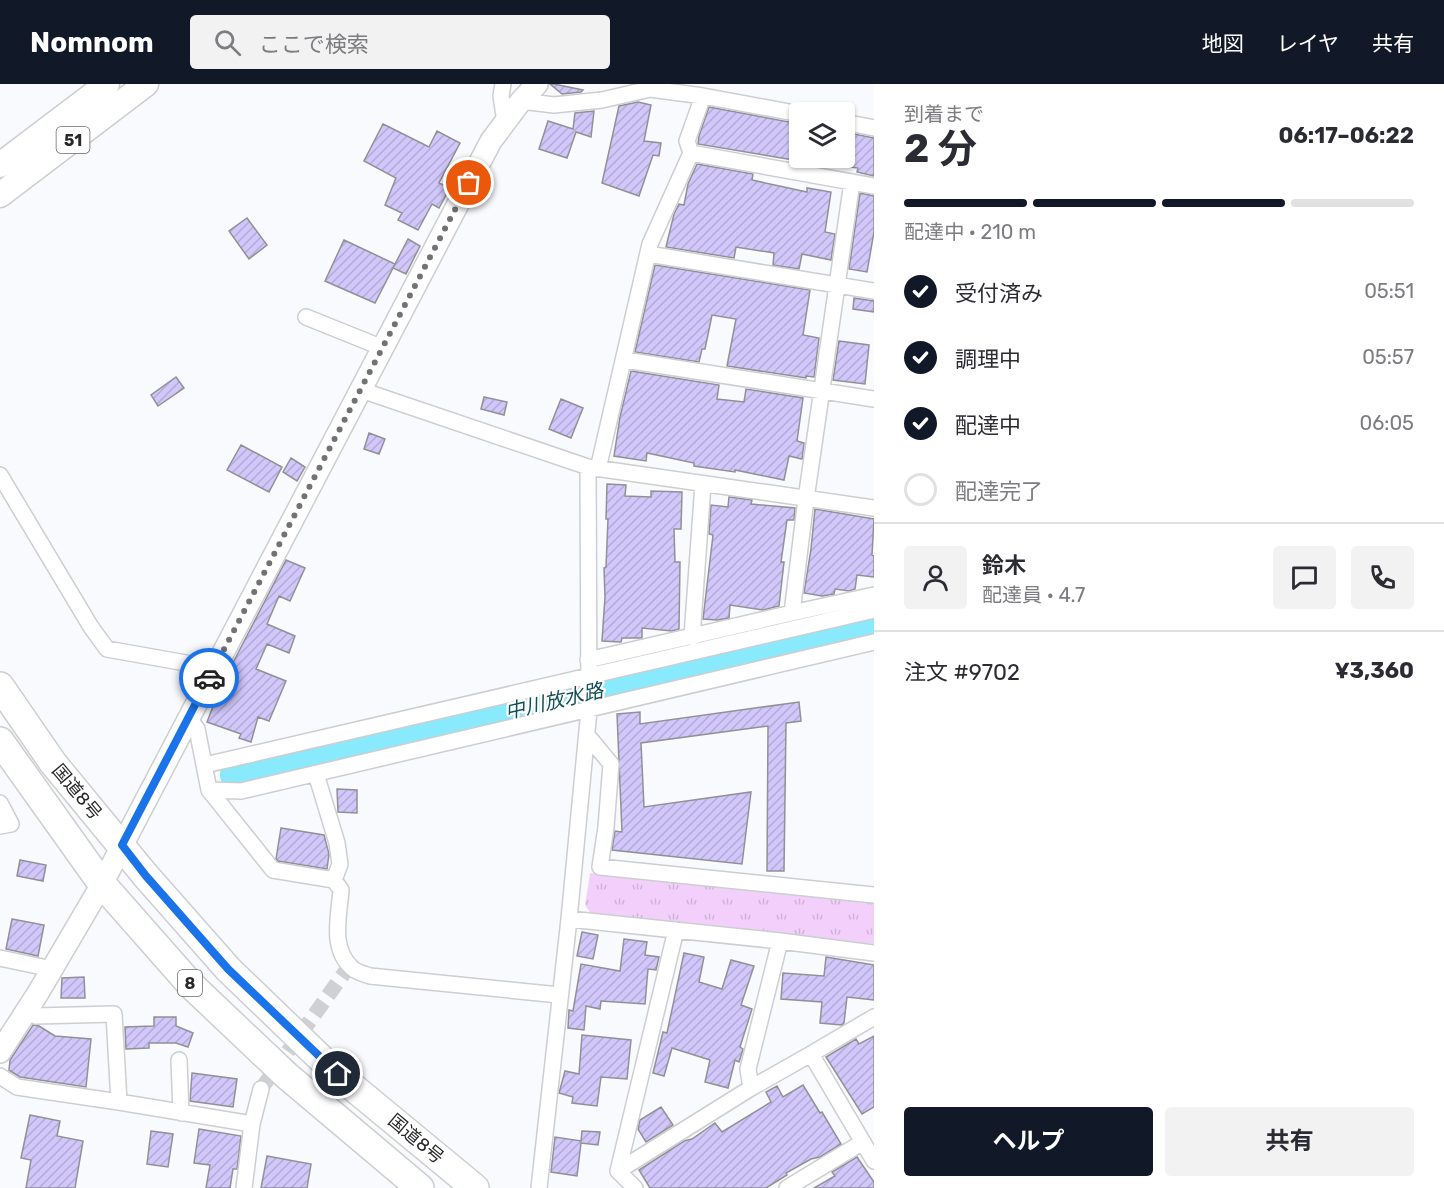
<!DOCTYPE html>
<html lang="ja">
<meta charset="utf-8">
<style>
body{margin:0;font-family:Rubik,"Noto Sans JP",sans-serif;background:#f2f2f3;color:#2b2b33;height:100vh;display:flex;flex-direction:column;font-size:22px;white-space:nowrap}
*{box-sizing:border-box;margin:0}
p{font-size:20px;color:#7c7c81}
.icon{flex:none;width:33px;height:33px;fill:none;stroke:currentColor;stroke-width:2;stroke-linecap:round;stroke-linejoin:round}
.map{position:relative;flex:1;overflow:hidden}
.panel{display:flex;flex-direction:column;background:#fff;width:570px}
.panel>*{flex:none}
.buttons{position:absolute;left:789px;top:18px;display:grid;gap:12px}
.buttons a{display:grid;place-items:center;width:66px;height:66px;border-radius:6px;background:#fff;box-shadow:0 2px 4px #0004;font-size:30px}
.pin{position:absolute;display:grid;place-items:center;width:51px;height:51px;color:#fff;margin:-26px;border:3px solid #fff;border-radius:50%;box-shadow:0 2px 6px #0007}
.courier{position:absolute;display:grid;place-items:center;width:60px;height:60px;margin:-30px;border:4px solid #1a73e8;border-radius:50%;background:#fff;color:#222;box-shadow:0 2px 8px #0007}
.headline em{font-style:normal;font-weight:700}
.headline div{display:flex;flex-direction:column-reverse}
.headline{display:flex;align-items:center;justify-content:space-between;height:102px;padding:0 30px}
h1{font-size:39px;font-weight:700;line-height:45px}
.bar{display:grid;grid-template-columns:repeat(4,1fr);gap:9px 6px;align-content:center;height:72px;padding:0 30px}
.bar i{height:8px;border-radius:4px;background:#e1e1e2}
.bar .on{background:#111827}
.bar p{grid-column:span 4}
.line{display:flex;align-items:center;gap:15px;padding:0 30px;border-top:2px solid #e1e1e2}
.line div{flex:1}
.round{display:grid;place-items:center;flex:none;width:63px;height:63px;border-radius:6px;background:#f2f2f3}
ol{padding:0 30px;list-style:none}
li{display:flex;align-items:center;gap:18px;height:66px}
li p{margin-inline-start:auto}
li .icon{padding:6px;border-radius:50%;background:#111827;color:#fff;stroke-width:4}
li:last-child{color:#7c7c81}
li i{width:33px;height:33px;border:3px solid #e1e1e2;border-radius:50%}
.primary-button{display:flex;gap:12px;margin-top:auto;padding:12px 30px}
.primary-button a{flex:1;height:69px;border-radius:6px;background:#111827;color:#fff;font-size:24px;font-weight:700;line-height:69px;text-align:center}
.primary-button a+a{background:#f2f2f3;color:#2b2b33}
header{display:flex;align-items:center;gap:36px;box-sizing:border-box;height:84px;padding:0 30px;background:#111827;color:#fff}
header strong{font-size:28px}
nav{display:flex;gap:33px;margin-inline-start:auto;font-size:21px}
.search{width:420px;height:54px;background:#f2f2f3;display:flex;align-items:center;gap:15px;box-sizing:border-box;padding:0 21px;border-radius:6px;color:#7c7c81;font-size:22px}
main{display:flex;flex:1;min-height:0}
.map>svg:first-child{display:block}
</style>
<header>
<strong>Nomnom</strong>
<div class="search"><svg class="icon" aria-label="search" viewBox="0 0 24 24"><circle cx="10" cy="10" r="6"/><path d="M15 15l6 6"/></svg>ここで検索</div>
<nav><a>地図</a><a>レイヤ</a><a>共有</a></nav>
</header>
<main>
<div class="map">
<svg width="874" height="1104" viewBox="0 0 874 1104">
<defs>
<pattern id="grass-tufts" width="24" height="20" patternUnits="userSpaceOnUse" patternTransform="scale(1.5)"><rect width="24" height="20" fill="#f3d0fb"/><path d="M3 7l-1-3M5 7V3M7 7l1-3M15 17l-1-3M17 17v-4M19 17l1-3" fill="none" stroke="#d0b3d7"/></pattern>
<pattern id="building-hatch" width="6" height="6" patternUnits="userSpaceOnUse" patternTransform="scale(1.5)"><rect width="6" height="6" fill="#d1c7fb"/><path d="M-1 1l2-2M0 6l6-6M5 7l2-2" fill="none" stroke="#b3abd7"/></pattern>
</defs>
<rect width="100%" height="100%" fill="#f9fafe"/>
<path fill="url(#grass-tufts)" d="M590 789 721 803 874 817V860L591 830 585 821Z"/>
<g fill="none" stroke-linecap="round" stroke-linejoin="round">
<path stroke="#88eafc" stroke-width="30" d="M235 691 874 544"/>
</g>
<path fill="url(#building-hatch)" stroke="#919094" stroke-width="1.5" d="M550 0H554L583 6 581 8 562 10Z
M638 18 651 21 644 57 661 59 659 72 653 71 639 112 602 99 619 22Z
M709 23 800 40V77L698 60 699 52Z
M594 27 591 53 576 48 567 74 539 65 548 37 573 45 575 29Z
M383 40 429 63 437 47 460 59 439 99 450 104 439 124 432 120 418 146 398 136 402 129 385 121 396 94 364 77Z
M844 48 874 54V92L857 88 858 84 844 82Z
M697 80 753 90 752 96 807 108V104L831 108 825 148 835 150 831 176 802 170 799 185 773 181 774 169 736 163 734 174 666 163 674 130 679 120 684 121 688 100Z
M860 109 874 112V148L867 188 849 185Z
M247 134 267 161 249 175 229 147Z
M408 155 420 162 406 190 393 184Z
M344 156 395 180 375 219 325 197Z
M655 181 810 206 803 251 819 254 814 293 806 292V294L727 282 736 235 712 231 705 265H702L699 278 635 268Z
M854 214 874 217V228L853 225Z
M839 257 869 261 865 300 833 296Z
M631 287 719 301 717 315 744 318 746 305 803 314 797 357 804 359 802 375 789 372 784 396 735 386V388L694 382V379L647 369 646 377 614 372 620 333Z
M176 293 184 304 158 322 151 311Z
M484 313 507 318 504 331 481 325Z
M561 315 583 324 571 354 549 345Z
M369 349 385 355 379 370 364 365Z
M241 361 282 383 269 408 227 386Z
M291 374 305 383 297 397 283 388Z
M607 400 626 401 625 412 651 413V407L682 408 681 445H674L675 478H680L679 545 672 547 642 544V554H622L621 558 602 557 605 513 604 484 606 483 608 435H606Z
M729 413 752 416 751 420 795 424 794 436H787L781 478H784L779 522 763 526 730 521 729 534 717 536 703 535 713 451 709 450 711 421 728 423Z
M815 425 874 435 872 471 874 472V493L857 491 855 505 849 507 835 505 834 510 822 512 804 509 811 465Z
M286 476 305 484 290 517 279 512 267 540 295 552 289 569 267 560 256 585 286 597 269 637 258 633 251 658 239 654 241 650 207 638 221 602Z
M799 618 801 637 786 639 784 787H767L768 642 641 659 644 723 751 708 742 780 612 766 615 747 622 748 617 630 640 628V640Z
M337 705 357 706V729L338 728Z
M281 744 324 751 329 770 327 785 278 777 276 775Z
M20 776 46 781 43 797 17 792Z
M12 835 44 841 38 872 6 865Z
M582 848 598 851 593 875 577 872Z
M624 855 647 858 645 871 659 873 656 886 648 885 645 920 601 917 600 925 586 922 584 946 568 944 569 926 573 927 581 880 620 887Z
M684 869 704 873 699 898 722 905 731 876 754 882 741 921 752 925 740 963 743 965 740 975 739 978 735 976 728 1004 705 998 710 976 672 964 664 992 653 989 663 948 667 949Z
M826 873 874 881V916L847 913 844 939 842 941 820 939 822 918 781 915 783 889 824 892Z
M84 893 85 914H61L62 894Z
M154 933H176V942L193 949 188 963 176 959H149V964L126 965 125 943 154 942Z
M33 941 39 942 55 952 91 955 86 1003 20 993 9 986 10 976Z
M582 951 631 956 627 995 601 993 597 1022 572 1019 573 1013 559 1009 565 987 579 990Z
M874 952V1023L862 1030 826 973 856 955 859 960Z
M192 989 237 995 233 1023 190 1017Z
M803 1001 820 1029 822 1028 841 1060 820 1073 811 1075 786 1089 787 1091 766 1104H650L639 1086 684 1057 692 1055 715 1039 722 1048 771 1018 766 1008 777 1002 783 1013Z
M661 1023 673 1041 646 1058 638 1045 640 1036Z
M30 1031 60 1037 57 1052 83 1057 75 1104H26L31 1076 21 1074Z
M199 1045 241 1052 237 1085H233L230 1104H206L210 1081 194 1079Z
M151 1047 173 1050 168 1083 147 1080Z
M582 1047 600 1048 598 1061 581 1059 577 1092 551 1088 555 1053 581 1057Z
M267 1072 311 1080 307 1104H261Z
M857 1073 874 1098V1104H814L835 1092 832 1088Z"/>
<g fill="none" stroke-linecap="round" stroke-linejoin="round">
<path stroke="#cfd0d4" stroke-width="15" stroke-dasharray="15 8" stroke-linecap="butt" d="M261 1005 350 881"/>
<g stroke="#ccced1" stroke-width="18">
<path id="street" d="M503 0 501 12 505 38
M703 12 800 30
M521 17 554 21 602 16 650 5 703 12 687 57 691 69 650 160 598 385
M844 38 874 44
M691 69 874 102
M852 98 806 415 792 529 874 511
M648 170 874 207
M306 233 383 264
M625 276 874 315
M361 306 588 383 874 424
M0 391 91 543 107 565 214 584
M692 553 703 400
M588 576 792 529
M188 633 197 645 209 706 273 786 334 796 341 806C339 832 330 864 352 884 356 888 364 890 370 892L559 911
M587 651 611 680 606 743 600 783 874 811
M205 681 874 526
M316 690 337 759 340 780 334 796
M209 706 241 707 874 558
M0 719 11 740 0 742
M569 835 780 857 748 985 751 1004 811 970
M676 846 618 1087 751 1004
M780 857 874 869
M0 874 52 885
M874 933 811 970 874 1077
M179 976 181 1029
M0 992 17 1003 119 1018 114 930 36 932 26 928
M119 1018 252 1040
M618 1087 635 1104
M244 1104 252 1040 261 1005
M539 1104 569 835 589 626 588 383
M787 1104 863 1058"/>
</g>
<g stroke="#ccced1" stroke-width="24">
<path id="secondary" d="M0 968 38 909 102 800 491 57 521 17 537 0"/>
</g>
<g stroke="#ccced1" stroke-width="27">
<path id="primary" d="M0 81 107 0
M0 111 146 0"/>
</g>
<g stroke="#ccced1" stroke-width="30">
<path id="highway" d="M0 602 53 679 146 792 228 885 337 990 475 1104
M0 657 102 800 191 901 286 991 420 1104"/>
</g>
<use href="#street" stroke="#fff" stroke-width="15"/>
<use href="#secondary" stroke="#fff" stroke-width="21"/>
<use href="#primary" stroke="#fff" stroke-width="24"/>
<use href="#highway" stroke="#fff" stroke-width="27"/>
</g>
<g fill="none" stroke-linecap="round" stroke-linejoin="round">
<path stroke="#717274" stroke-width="6" stroke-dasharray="0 10.8" d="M209 594 469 99"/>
<path stroke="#1a73e8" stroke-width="8" d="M209 594 122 761 146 792 228 885 338 990"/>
</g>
<g text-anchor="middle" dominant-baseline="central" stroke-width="4.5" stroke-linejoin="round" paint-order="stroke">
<g fill="#fff" stroke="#68686a" stroke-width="1.5">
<rect x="56.5" y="43" width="33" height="26" rx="4.5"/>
<rect x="178" y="886" width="24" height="26" rx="4.5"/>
</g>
<g font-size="16" font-weight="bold" fill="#28282a">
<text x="73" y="56">51</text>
<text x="190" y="899">8</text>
</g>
<g font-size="18" fill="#28282a" stroke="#fff">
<text transform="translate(77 708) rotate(50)">国道8号</text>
<text transform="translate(416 1055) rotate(40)">国道8号</text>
</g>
<g font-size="20" font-style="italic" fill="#134e57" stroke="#fff">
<text transform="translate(554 617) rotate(-13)">中川放水路</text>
</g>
</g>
</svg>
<div class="buttons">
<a><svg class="icon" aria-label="layers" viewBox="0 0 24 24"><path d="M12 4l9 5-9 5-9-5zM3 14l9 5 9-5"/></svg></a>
</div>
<div class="pin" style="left:469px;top:99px;background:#ea580c"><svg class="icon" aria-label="bag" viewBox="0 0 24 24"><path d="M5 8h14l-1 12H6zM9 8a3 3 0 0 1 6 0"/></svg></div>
<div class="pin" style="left:338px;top:990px;background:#1f2937"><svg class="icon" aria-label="home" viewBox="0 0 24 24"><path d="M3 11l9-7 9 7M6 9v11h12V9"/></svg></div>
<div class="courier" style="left:209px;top:594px"><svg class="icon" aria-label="car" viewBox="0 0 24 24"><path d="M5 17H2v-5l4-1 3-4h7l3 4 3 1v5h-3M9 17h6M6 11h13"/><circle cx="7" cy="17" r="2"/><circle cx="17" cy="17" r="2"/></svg></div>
</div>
<section class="panel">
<div class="headline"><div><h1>2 分</h1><p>到着まで</p></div><em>06:17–06:22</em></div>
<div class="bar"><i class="on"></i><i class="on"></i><i class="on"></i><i></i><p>配達中 · 210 m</p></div>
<ol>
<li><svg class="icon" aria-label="check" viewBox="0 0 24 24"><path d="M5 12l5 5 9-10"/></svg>受付済み<p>05:51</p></li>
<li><svg class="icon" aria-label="check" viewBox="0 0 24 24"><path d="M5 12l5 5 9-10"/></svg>調理中<p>05:57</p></li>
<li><svg class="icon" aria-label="check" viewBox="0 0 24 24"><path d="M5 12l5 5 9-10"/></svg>配達中<p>06:05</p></li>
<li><i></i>配達完了</li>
</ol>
<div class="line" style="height:108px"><a class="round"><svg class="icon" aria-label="person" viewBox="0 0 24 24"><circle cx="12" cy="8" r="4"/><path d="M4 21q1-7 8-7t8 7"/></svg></a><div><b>鈴木</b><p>配達員 · 4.7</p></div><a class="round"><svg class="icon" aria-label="chat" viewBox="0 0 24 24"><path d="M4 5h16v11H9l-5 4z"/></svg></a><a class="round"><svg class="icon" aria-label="phone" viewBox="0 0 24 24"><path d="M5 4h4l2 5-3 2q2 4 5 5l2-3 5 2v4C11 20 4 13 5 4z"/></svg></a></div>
<div class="line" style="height:78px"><div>注文 #9702</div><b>¥3,360</b></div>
<div class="primary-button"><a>ヘルプ</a><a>共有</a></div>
</section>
</main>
